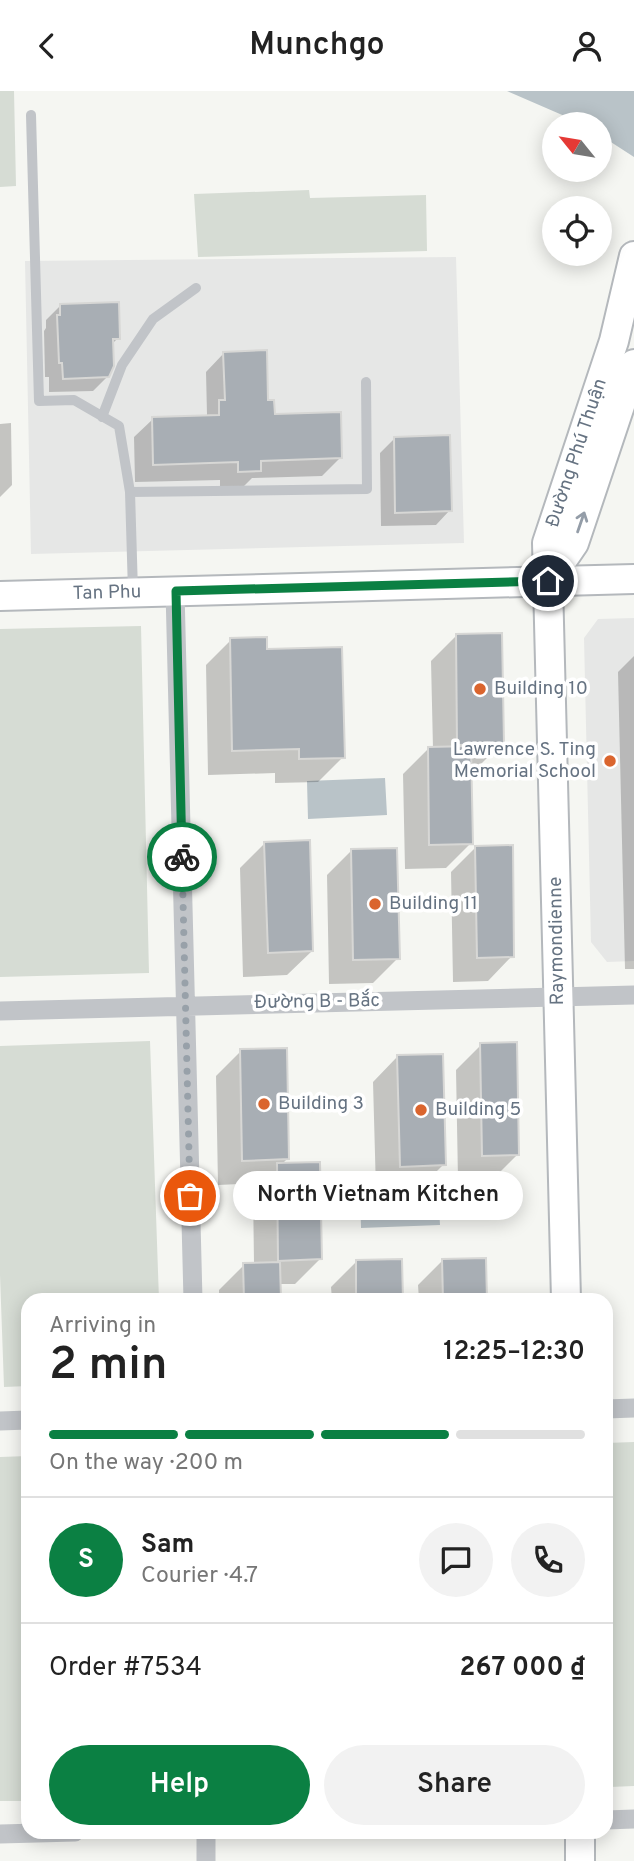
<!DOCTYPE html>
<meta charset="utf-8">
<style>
body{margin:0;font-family:Overpass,sans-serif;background:#f2f2f2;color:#222;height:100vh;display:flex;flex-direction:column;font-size:26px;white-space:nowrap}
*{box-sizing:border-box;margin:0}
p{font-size:23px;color:#767676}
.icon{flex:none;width:38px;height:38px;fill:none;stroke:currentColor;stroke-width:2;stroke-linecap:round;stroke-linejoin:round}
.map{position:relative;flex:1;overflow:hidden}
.drawer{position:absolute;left:21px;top:1202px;width:592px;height:546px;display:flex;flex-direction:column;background:#fff;border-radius:21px;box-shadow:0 4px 18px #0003}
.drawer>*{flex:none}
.needle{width:46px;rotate:300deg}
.fabs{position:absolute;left:542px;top:21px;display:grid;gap:14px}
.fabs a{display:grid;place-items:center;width:70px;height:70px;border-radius:50%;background:#fff;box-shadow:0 4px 18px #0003;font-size:35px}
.pin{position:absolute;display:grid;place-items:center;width:60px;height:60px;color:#fff;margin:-30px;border:4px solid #fff;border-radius:50%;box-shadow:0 2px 7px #0007}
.courier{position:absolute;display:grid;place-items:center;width:70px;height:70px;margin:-35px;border:5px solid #0b8043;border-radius:50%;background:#fff;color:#222;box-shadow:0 2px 9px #0007}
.bubble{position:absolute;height:49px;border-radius:24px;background:#fff;box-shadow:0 4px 18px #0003;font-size:23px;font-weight:600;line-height:49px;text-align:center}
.headline em{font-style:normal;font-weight:600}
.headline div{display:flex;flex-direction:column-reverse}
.headline{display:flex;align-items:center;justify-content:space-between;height:119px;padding:0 28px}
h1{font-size:46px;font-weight:600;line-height:52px}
.bar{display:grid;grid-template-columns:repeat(4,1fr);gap:10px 7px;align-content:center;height:84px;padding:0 28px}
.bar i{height:9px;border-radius:5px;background:#e0e0e0}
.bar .active{background:#0b8043}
.bar p{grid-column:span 4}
.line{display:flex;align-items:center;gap:18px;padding:0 28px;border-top:2px solid #e0e0e0}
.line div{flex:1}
.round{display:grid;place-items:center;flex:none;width:74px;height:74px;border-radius:37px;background:#f2f2f2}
.button{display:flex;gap:14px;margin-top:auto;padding:14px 28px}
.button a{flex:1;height:80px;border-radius:42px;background:#0b8043;color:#fff;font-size:28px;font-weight:600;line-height:80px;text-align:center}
.button a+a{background:#f2f2f2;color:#222}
header{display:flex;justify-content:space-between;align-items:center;height:91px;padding:0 28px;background:#fff;font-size:32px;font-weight:600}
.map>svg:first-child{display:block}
</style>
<header><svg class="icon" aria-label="back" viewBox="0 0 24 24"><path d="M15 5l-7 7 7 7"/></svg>Munchgo<svg class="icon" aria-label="person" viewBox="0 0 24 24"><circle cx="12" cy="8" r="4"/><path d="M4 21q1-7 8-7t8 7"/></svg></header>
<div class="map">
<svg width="634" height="1770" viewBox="0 0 634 1770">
<rect width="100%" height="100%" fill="#f5f6f2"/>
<path fill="#e6e7e6" d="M456 166 464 452 31 463 25 170Z
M634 527V870L607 871 591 851 584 547 598 528Z"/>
<path fill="#d6dcd4" d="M0 0H14L16 95 0 96Z
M309 99 310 107 426 104 427 160 198 166 194 103Z
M141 535 149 882 0 886V538Z
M150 950 159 1209H28V1295L4 1296 0 1184V955Z
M634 1351V1695L610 1696 606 1492V1352Z
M28 1365V1710H0V1366Z"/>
<path fill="#b9c3c8" d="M507 0H634V66L600 44V33H583Z
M385 687 387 724 308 728 307 690Z
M438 1097 440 1134 361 1137 360 1100Z"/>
<path fill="#0003" d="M60 215 118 247 111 254 108 285 93 300 49 301V286H45L44 240 46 237V229Z
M224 262 266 311 273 325 341 366 322 385 252 387 241 398 220 399V389L135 391 134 346 153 328 205 326 207 324 206 281Z
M11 332 12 394 0 406V333Z
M394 348 450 419 436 434 381 435 380 362Z
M456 545 502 652 477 677 470 678 471 752 446 777 405 778 403 683 428 658H433L431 570Z
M231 549 266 560 343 666 318 691 275 692V682L208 684 206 574Z
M634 565V878H625L618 581Z
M265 752 312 860 287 884 243 886 240 777Z
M476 756 512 865 488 890 453 891 451 781Z
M352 759 398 867 373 892 329 893 327 784Z
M481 954 518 1063 493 1088 458 1089 456 979Z
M241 960 287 1068 281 1074 320 1168 295 1193H279V1209H219V1199L244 1174 254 1173 253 1099 259 1092 218 1094 216 985Z
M397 966 444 1073 419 1098 376 1100 373 991Z
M484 1168 485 1209H419L418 1194 443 1169Z
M400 1170 401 1209H332L331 1196 356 1171Z"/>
<path fill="#a8aeb4" stroke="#d7d7d5" stroke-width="2" d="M119 211 120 248H113L114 275 109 286 63 288 62 272H59L57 224H60V213Z
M267 259 268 309H274L275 323 341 321 342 367 261 370V380L238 381V371L153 374 152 326 219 324V309H225L223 261Z
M450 344 452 420 395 422 394 346Z
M502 542 504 653 457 654 456 543Z
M267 546V558L342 556 345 667 299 668V658L232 660 230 547Z
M471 655 473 753 429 754 428 656Z
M310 749 313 860 268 862 264 751Z
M513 754 514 866 477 867 475 755Z
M397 757 400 868 353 869 351 758Z
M517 951 519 1064 482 1065 480 952Z
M287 957 289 1068 242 1070 240 958Z
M443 963 446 1074 400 1076 397 964Z
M320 1071 322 1168 278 1170 277 1072Z
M486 1167 487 1209H443L442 1168Z
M402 1168 403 1209H356V1169Z
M280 1171 281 1209H244L243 1172Z"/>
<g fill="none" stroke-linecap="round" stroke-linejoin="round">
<g stroke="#b4b8bc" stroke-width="32">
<g id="secondary">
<path d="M548 490 574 452 634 273"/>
<path id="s1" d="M0 505 634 488"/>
<path id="s2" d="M566 1209 547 452 614 250 634 165"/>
<path d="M580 1741V1770"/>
</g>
</g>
<path stroke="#c1c4c8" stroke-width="10" d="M31 24 39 310 74 309 119 335 130 401 133 500
M102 326 122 274 153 228 196 197
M130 401 367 398 366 291"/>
<path stroke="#c1c4c8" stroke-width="19" d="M175 500 193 1209
M0 920 634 904
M606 1318 634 1317
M0 1330 28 1329
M606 1729 634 1728
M206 1741V1770
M0 1743 75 1741"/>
<use href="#secondary" stroke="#fff" stroke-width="28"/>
</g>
<defs><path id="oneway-shaft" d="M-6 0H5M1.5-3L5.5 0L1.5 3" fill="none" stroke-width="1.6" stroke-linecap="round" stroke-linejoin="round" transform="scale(1.75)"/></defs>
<use stroke="#949da8" href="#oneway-shaft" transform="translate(581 431) rotate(-71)"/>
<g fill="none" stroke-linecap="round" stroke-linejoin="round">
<path stroke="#98a1a9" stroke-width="7" stroke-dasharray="0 12.6" d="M182 766 190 1105"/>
<path stroke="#0b8043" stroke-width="9" d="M182 766 176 500 548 490"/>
</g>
<g fill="#da652e" stroke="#fff" stroke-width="2.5">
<circle cx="480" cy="598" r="7"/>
<circle cx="610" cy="670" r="7"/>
<circle cx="375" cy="813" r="7"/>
<circle cx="264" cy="1013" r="7"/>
<circle cx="421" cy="1019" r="7"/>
</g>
<g text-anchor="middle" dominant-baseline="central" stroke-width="7" stroke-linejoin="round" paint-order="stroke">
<g font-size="19" fill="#667382" stroke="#fff">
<text stroke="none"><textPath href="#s2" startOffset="852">Đường Phú Thuận</textPath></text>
<text stroke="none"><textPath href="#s1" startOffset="107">Tan Phu</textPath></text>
<text transform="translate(557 850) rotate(-91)">Raymondienne</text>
<text transform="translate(317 911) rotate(-1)">Đường B - Bắc</text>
</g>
<g font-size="19" fill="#667382" stroke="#fff" text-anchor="start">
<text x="494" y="598">Building 10</text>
<text x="596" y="659" text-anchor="end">Lawrence S. Ting<tspan x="596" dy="22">Memorial School</tspan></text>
<text x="389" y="813">Building 11</text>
<text x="278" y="1013">Building 3</text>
<text x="435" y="1019">Building 5</text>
</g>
</g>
</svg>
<div class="fabs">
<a><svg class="needle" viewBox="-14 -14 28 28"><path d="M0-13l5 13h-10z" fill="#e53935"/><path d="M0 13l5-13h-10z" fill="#767676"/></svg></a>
<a><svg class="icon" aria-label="locate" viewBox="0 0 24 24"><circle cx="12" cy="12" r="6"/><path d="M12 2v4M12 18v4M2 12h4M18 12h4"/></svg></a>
</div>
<div class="pin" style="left:190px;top:1105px;background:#ea580c"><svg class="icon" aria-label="bag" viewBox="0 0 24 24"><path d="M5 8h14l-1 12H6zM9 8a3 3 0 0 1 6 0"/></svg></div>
<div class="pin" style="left:548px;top:490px;background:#1f2937"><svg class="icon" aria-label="home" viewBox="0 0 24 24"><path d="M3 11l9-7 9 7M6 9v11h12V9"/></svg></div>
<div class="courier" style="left:182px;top:766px"><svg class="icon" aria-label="bike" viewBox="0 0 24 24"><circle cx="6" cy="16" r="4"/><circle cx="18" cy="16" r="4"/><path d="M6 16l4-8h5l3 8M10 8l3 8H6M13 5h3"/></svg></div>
<div class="bubble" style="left:233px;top:1080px;width:290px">North Vietnam Kitchen</div>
<section class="drawer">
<div class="headline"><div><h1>2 min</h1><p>Arriving in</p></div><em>12:25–12:30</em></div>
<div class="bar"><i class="active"></i><i class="active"></i><i class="active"></i><i></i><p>On the way · 200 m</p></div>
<div class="line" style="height:126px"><b class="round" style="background:#0b8043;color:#fff">S</b><div><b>Sam</b><p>Courier · 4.7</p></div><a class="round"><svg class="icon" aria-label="chat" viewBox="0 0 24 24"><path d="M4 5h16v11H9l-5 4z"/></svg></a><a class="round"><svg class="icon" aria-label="phone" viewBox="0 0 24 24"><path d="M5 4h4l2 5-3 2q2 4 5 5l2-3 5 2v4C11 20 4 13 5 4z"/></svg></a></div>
<div class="line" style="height:91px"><div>Order #7534</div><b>267 000 ₫</b></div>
<div class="button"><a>Help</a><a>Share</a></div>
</section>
</div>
